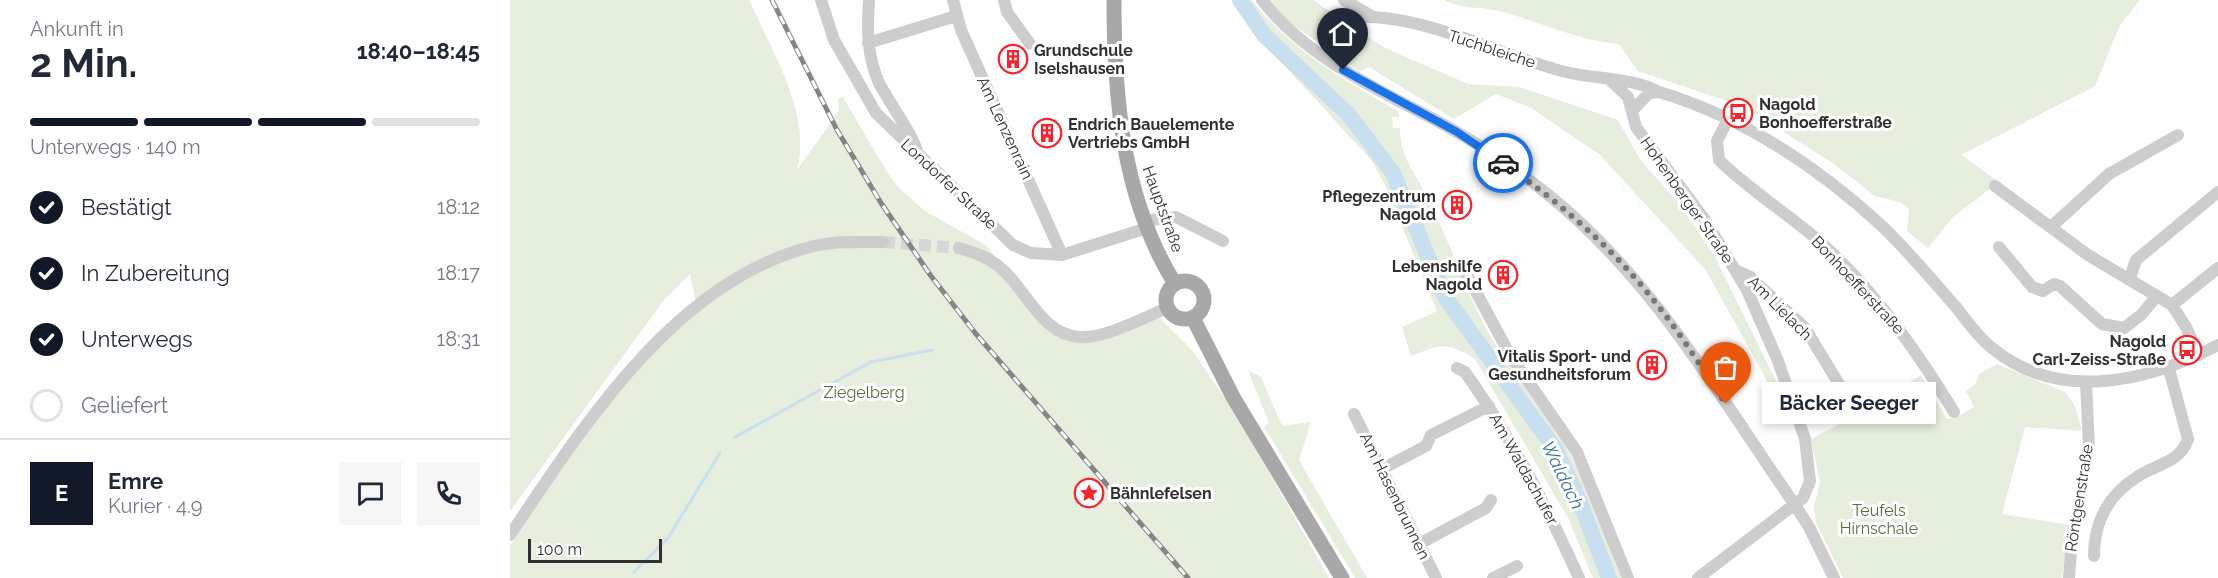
<!DOCTYPE html>
<html lang="de">
<meta charset="utf-8">
<style>
body{margin:0;font-family:Raleway,sans-serif;background:#f6f6f7;color:#1f2937;height:100vh;display:flex;flex-direction:column;font-size:22px;white-space:nowrap}
*{box-sizing:border-box;margin:0}
p{font-size:20px;color:#747a83}
.icon{flex:none;width:33px;height:33px;fill:none;stroke:currentColor;stroke-width:2;stroke-linecap:round;stroke-linejoin:round}
.map{position:relative;flex:1;overflow:hidden}
.side{display:flex;flex-direction:column;background:#fff;width:510px}
.side>*{flex:none}
.scale{position:absolute;left:18px;bottom:15px;width:134px;box-sizing:border-box;padding-left:6px;border:3px solid #303030;border-top:0;font-size:16px;line-height:21px;white-space:nowrap;color:#303030;-webkit-text-stroke:4px #fff;paint-order:stroke}
.pin{position:absolute;display:grid;place-items:center;width:51px;height:51px;color:#fff;margin:-62px -26px;border-radius:50% 50% 50% 0;rotate:-45deg;box-shadow:0 0 6px #0007}
.pin .icon{rotate:45deg}
.courier{position:absolute;display:grid;place-items:center;width:60px;height:60px;margin:-30px;border:4px solid #1a73e8;border-radius:50%;background:#fff;color:#222;box-shadow:0 2px 8px #0007}
.bubble{position:absolute;height:42px;border-radius:0px;background:#fff;box-shadow:0 3px 9px #0003;font-size:20px;font-weight:700;line-height:42px;text-align:center}
.headline em{font-style:normal;font-weight:700}
.headline div{display:flex;flex-direction:column-reverse}
.headline{display:flex;align-items:center;justify-content:space-between;height:102px;padding:0 30px}
h1{font-size:39px;font-weight:700;line-height:45px}
.bar{display:grid;grid-template-columns:repeat(4,1fr);gap:9px 6px;align-content:center;height:72px;padding:0 30px}
.bar i{height:8px;border-radius:4px;background:#e0e1e3}
.bar .on{background:#111827}
.bar p{grid-column:span 4}
.line{display:flex;align-items:center;gap:15px;padding:0 30px;border-top:2px solid #e0e1e3}
.line div{flex:1}
.round{display:grid;place-items:center;flex:none;width:63px;height:63px;border-radius:0px;background:#f6f6f7}
ol{padding:0 30px;list-style:none}
li{display:flex;align-items:center;gap:18px;height:66px}
li p{margin-inline-start:auto}
li .icon{padding:6px;border-radius:50%;background:#111827;color:#fff;stroke-width:4}
li:last-child{color:#747a83}
li i{width:33px;height:33px;border:3px solid #e0e1e3;border-radius:50%}
main{display:flex;flex:1;min-height:0}
.map>svg:first-child{display:block}
</style>
<main>
<section class="side">
<div class="headline"><div><h1>2 Min.</h1><p>Ankunft in</p></div><em>18:40–18:45</em></div>
<div class="bar"><i class="on"></i><i class="on"></i><i class="on"></i><i></i><p>Unterwegs · 140 m</p></div>
<ol>
<li><svg class="icon" aria-label="check" viewBox="0 0 24 24"><path d="M5 12l5 5 9-10"/></svg>Bestätigt<p>18:12</p></li>
<li><svg class="icon" aria-label="check" viewBox="0 0 24 24"><path d="M5 12l5 5 9-10"/></svg>In Zubereitung<p>18:17</p></li>
<li><svg class="icon" aria-label="check" viewBox="0 0 24 24"><path d="M5 12l5 5 9-10"/></svg>Unterwegs<p>18:31</p></li>
<li><i></i>Geliefert</li>
</ol>
<div class="line" style="height:108px"><b class="round" style="background:#111827;color:#fff">E</b><div><b>Emre</b><p>Kurier · 4.9</p></div><a class="round"><svg class="icon" aria-label="chat" viewBox="0 0 24 24"><path d="M4 5h16v11H9l-5 4z"/></svg></a><a class="round"><svg class="icon" aria-label="phone" viewBox="0 0 24 24"><path d="M5 4h4l2 5-3 2q2 4 5 5l2-3 5 2v4C11 20 4 13 5 4z"/></svg></a></div>
</section>
<div class="map">
<svg width="1708" height="578" viewBox="0 0 1708 578">
<rect width="100%" height="100%" fill="#fff"/>
<path fill="#e6eedd" d="M0 0H239C262 52 302 114 287 170L329 111 328 98 333 97 380 177 390 189 415 211 477 246 533 319 568 337 645 313 682 350 728 418 819 578H0V546L29 501 104 395 186 302 180 274 154 300 0 511Z
M722 0H742C780 50 836 81 889 112V117H882L883 128H890C890 157 905 173 918 198 942 247 958 300 987 347 1010 384 1041 416 1061 456 1082 495 1095 537 1111 578H1083L1058 518 965 359C936 341 932 344 901 356L892 327 927 311 874 183 862 161 772 63Z
M760 0H803L875 48 958 84 1009 87 1108 120 1131 161 1169 203 1205 257 1271 391 1265 395 1195 269 1090 155 1021 108 986 94 944 119 859 67 850 72 769 15Z
M934 0H1630L1610 25 1585 86 1451 155 1489 182 1443 217 1418 248 1397 231 1399 209 1390 202 1365 196 1324 164 1235 107 1128 71 1109 44C1069 41 1031 22 993 12 973 6 951 10 934 0Z
M1487 364 1555 392 1565 406 1572 431 1515 427 1492 514 1559 525 1552 578H1333L1306 523 1304 506 1310 483 1301 439 1345 416 1411 375 1437 419 1445 418 1464 407 1456 391 1466 383 1469 374Z
M738 370 751 377 772 426 801 422 789 460 857 578H845L754 427 759 423Z"/>
<g fill="none" stroke-linecap="round" stroke-linejoin="round">
<path stroke="#c8dff0" stroke-width="3" d="M225 437 361 362 422 350
M124 572 158 538 210 453"/>
<path stroke="#c8dff0" stroke-width="16" d="M730 0 754 35 839 115 883 173 935 297 1046 450 1069 500 1099 578"/>
<path stroke="#d6d6d6" stroke-width="12" stroke-dasharray="12 6" stroke-linecap="butt" d="M373 242 449 248"/>
<path stroke="#cdcdcd" stroke-width="12" d="M311 0 324 40 366 113 503 245 521 253 552 255 637 228
M359 0C357 29 357 56 369 83 376 97 408 143 407 153
M443 0 451 30 552 255
M494 0 497 12 520 44
M752 0C799 61 873 91 938 127 972 146 1006 169 1036 193 1142 277 1209 396 1285 505L1299 527 1324 578
M834 0 863 17
M846 17C917 14 991 57 1060 73 1088 79 1124 78 1149 92
M358 43 446 16
M1101 81 1118 97 1126 127 1195 220 1237 290 1268 361 1295 439 1300 481 1293 498 1188 578
M1123 110 1139 93 1149 92C1233 117 1309 168 1373 227 1399 252 1422 280 1446 307 1457 321 1468 337 1482 348 1549 403 1638 382 1708 345
M1218 119 1207 141 1209 160C1241 192 1284 217 1318 249 1369 297 1408 353 1444 412
M1485 186 1578 255 1662 305 1676 327 1689 355
M634 221 666 217 713 241
M1541 227 1599 174 1668 135
M1489 247 1522 287 1533 291 1544 284 1550 286 1592 324 1614 328 1631 315 1647 296
M449 248C466 253 481 258 494 271 517 292 533 335 569 337 594 339 633 318 657 308
M951 264 1000 355 1067 452 1118 578
M1227 271 1239 276 1295 328 1346 412
M1620 278 1626 260 1708 192
M1662 305 1708 268
M947 368 955 372C1002 438 1036 505 1069 578
M844 414 926 578
M872 469 916 446 921 435 979 406
M0 535C74 425 166 279 304 246 327 241 350 242 373 242
M909 544 976 508 981 500
M1584 556C1584 523 1598 495 1627 477 1646 464 1670 463 1678 439L1659 369
M983 578 1007 566
M1559 578 1562 540 1579 447 1576 382"/>
<path stroke="#a8a8a8" stroke-width="15" d="M604 0C604 98 612 198 665 284
M656 300a19 19 0 1 1 38 0a19 19 0 1 1-38 0Z
M683 318 723 397 832 578"/>
<g stroke="#858585" stroke-width="5">
<path id="rail" d="M262 0 327 130 371 203 421 276 466 334 678 578"/>
</g>
<use href="#rail" stroke="#fff" stroke-width="3" stroke-dasharray="9" stroke-linecap="butt"/>
</g>
<g fill="none" stroke-linecap="round" stroke-linejoin="round">
<path stroke="#787878" stroke-width="6" stroke-dasharray="0 10.8" d="M993 163C1049 202 1103 248 1145 302 1171 334 1193 370 1216 404"/>
<path stroke="#1a73e8" stroke-width="8" d="M833 70 947 132 993 163"/>
</g>
<defs>
<g id="building-ring" transform="scale(1.5)"><circle r="9.5" fill="#fff" stroke="#f6242b" stroke-width="1.5"/><path d="M-4-6H4V6H1V3H-1V6H-4ZM-2.5-4.3h1.7v1.8h-1.7ZM.8-4.3h1.7v1.8H.8ZM-2.5-1h1.7V.8h-1.7ZM.8-1h1.7V.8H.8Z" fill="#f6242b"/></g>
<g id="bus-ring" transform="scale(1.5)"><circle r="9.5" fill="#fff" stroke="#f6242b" stroke-width="1.5"/><path d="M-5-6H5V4H4V6H2V4H-2V6H-4V4H-5ZM-3.5-4V0h7V-4ZM-3.5 1.2v1.5H-2V1.2ZM2 1.2v1.5H3.5V1.2Z" fill="#f6242b"/></g>
<g id="sight-ring" transform="scale(1.5)"><circle r="9.5" fill="#fff" stroke="#f6242b" stroke-width="1.5"/><path d="M0-6L1.8-2.2L6-1.7L2.9 1.2L3.7 5.4L0 3.3L-3.7 5.4L-2.9 1.2L-6-1.7L-1.8-2.2Z" fill="#f6242b"/></g>
</defs>
<g fill-rule="evenodd">
<use href="#building-ring" x="503" y="59"/>
<use href="#bus-ring" x="1228" y="113"/>
<use href="#building-ring" x="537" y="133"/>
<use href="#building-ring" x="947" y="205"/>
<use href="#building-ring" x="993" y="275"/>
<use href="#bus-ring" x="1677" y="350"/>
<use href="#building-ring" x="1142" y="365"/>
<use href="#sight-ring" x="579" y="493"/>
</g>
<g text-anchor="middle" dominant-baseline="central" stroke-width="6" stroke-linejoin="round" paint-order="stroke">
<g font-size="16" fill="#303030" stroke="#fff">
<text transform="translate(982 49) rotate(18)">Tuchbleiche</text>
<text transform="translate(495 128) rotate(65)">Am Lenzenrain</text>
<text transform="translate(439 184) rotate(43)">Londorfer Straße</text>
<text transform="translate(1177 200) rotate(55)">Hohenberger Straße</text>
<text transform="translate(653 209) rotate(70)">Hauptstraße</text>
<text transform="translate(1348 285) rotate(47)">Bonhoefferstraße</text>
<text transform="translate(1270 308) rotate(45)">Am Lielach</text>
<text transform="translate(1014 469) rotate(61)">Am Waldachufer</text>
<text transform="translate(885 496) rotate(64)">Am Hasenbrunnen</text>
<text transform="translate(1569 498) rotate(-81)">Röntgenstraße</text>
</g>
<g font-size="16" font-weight="bold" fill="#303030" stroke="#fff" text-anchor="start">
<text x="524" y="50">Grundschule<tspan x="524" dy="18">Iselshausen</tspan></text>
<text x="1249" y="104">Nagold<tspan x="1249" dy="18">Bonhoefferstraße</tspan></text>
<text x="558" y="124">Endrich Bauelemente<tspan x="558" dy="18">Vertriebs GmbH</tspan></text>
<text x="926" y="196" text-anchor="end">Pflegezentrum<tspan x="926" dy="18">Nagold</tspan></text>
<text x="972" y="266" text-anchor="end">Lebenshilfe<tspan x="972" dy="18">Nagold</tspan></text>
<text x="1656" y="341" text-anchor="end">Nagold<tspan x="1656" dy="18">Carl-Zeiss-Straße</tspan></text>
<text x="1121" y="356" text-anchor="end">Vitalis Sport- und<tspan x="1121" dy="18">Gesundheitsforum</tspan></text>
<text x="600" y="493">Bähnlefelsen</text>
</g>
<g font-size="16" fill="#517139" stroke="#fff">
<text x="354" y="392">Ziegelberg</text>
<text x="1369" y="510">Teufels<tspan x="1369" dy="18">Hirnschale</tspan></text>
</g>
<g font-size="18" font-style="italic" fill="#36709b" stroke="#fff">
<text transform="translate(1053 475) rotate(64)">Waldach</text>
</g>
</g>
</svg>
<div class="scale">100 m</div>
<div class="pin" style="left:1216px;top:404px;background:#ea580c"><svg class="icon" aria-label="bag" viewBox="0 0 24 24"><path d="M5 8h14l-1 12H6zM9 8a3 3 0 0 1 6 0"/></svg></div>
<div class="pin" style="left:833px;top:70px;background:#1f2937"><svg class="icon" aria-label="home" viewBox="0 0 24 24"><path d="M3 11l9-7 9 7M6 9v11h12V9"/></svg></div>
<div class="courier" style="left:993px;top:163px"><svg class="icon" aria-label="car" viewBox="0 0 24 24"><path d="M5 17H2v-5l4-1 3-4h7l3 4 3 1v5h-3M9 17h6M6 11h13"/><circle cx="7" cy="17" r="2"/><circle cx="17" cy="17" r="2"/></svg></div>
<div class="bubble" style="left:1252px;top:382px;width:174px">Bäcker Seeger</div>
</div>
</main>
